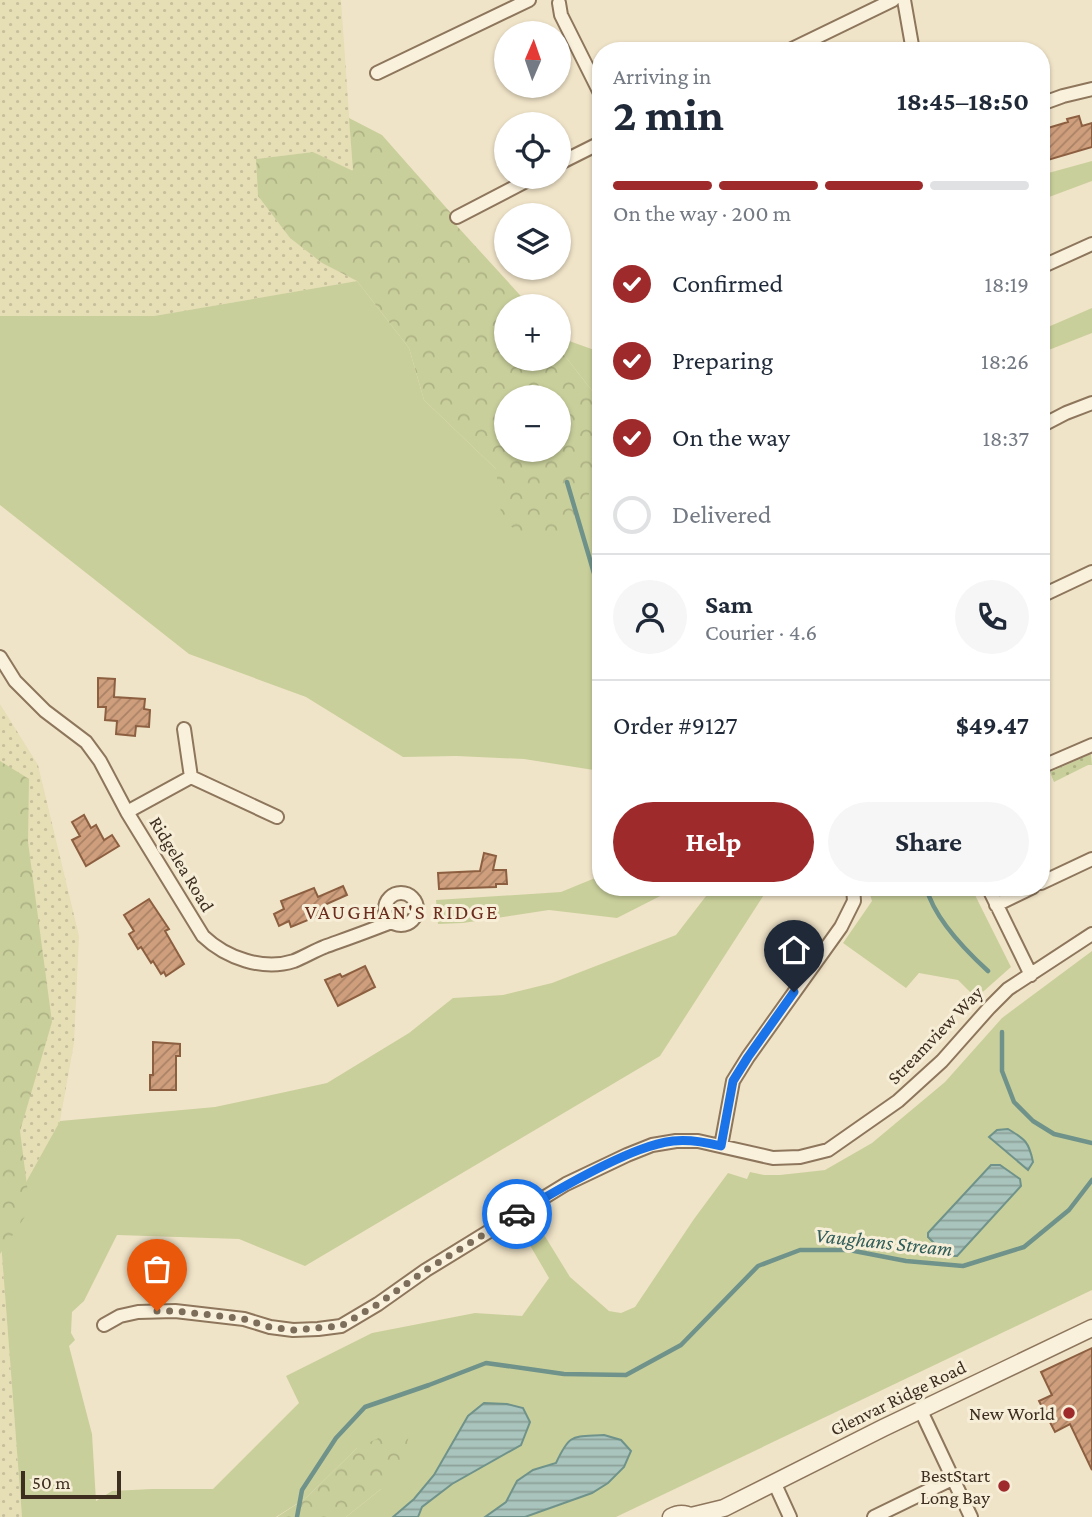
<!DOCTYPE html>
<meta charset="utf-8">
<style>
body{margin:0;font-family:"Crimson Pro",serif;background:#f6f6f7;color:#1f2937;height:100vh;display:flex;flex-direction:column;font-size:26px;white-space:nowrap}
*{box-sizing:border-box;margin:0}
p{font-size:23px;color:#747a83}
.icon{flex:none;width:38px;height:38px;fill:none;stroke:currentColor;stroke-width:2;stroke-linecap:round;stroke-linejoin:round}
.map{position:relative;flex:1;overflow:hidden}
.side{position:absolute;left:592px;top:42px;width:458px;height:854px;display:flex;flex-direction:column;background:#fff;border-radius:28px;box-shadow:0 2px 5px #0004}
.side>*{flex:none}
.needle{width:46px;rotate:2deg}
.controls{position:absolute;left:494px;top:21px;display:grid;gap:14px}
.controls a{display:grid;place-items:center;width:77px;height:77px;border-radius:50%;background:#fff;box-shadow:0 2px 5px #0004;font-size:35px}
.scale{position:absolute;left:21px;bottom:18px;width:100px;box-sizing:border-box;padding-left:7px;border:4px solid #3d2e20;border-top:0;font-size:19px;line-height:24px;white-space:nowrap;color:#3d2e20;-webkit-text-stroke:5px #f7eed8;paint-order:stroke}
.pin{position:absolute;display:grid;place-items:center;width:60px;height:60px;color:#fff;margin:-72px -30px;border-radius:50% 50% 50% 0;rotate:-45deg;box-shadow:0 0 7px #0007}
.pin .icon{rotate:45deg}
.courier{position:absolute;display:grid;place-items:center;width:70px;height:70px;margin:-35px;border:5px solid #1a73e8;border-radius:50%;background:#fff;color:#222;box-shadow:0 2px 9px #0007}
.head em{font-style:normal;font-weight:700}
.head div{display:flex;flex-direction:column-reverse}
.head{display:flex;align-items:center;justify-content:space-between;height:119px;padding:0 21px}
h1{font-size:46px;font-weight:700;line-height:52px}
.bar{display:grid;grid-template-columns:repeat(4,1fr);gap:10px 7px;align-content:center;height:84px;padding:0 21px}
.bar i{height:9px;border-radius:5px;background:#e0e1e3}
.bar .active{background:#9e2a2b}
.bar p{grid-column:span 4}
.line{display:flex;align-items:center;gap:18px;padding:0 21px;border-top:2px solid #e0e1e3}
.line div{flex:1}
.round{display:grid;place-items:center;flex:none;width:74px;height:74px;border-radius:37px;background:#f6f6f7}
ol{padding:0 21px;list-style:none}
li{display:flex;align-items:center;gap:21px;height:77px}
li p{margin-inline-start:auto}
li .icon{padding:7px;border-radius:50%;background:#9e2a2b;color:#fff;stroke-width:4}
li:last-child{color:#747a83}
li i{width:38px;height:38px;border:4px solid #e0e1e3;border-radius:50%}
.button{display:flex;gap:14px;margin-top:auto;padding:14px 21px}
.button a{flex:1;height:80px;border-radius:42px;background:#9e2a2b;color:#fff;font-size:28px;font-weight:700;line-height:80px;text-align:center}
.button a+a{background:#f6f6f7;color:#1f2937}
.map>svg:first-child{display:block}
</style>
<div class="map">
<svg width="1092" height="1517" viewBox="0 0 1092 1517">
<defs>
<pattern id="farmland-dots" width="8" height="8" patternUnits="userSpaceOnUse" patternTransform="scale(1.75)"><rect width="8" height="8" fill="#e6deb5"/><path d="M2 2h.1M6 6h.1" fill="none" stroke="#c6bf9b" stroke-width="1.8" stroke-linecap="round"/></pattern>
<pattern id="forest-crowns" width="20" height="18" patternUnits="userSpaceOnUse" patternTransform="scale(1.75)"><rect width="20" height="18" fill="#c9cf9b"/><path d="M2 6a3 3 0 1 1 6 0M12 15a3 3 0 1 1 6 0" fill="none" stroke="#aeb285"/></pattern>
<pattern id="garden-dots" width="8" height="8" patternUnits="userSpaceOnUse" patternTransform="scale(1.75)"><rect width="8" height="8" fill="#c9cf9b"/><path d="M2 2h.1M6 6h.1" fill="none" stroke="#aeb285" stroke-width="1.8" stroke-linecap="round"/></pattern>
<pattern id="water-rules" width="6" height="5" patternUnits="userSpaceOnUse" patternTransform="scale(1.75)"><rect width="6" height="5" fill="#a9c4bc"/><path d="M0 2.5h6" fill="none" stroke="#8ba098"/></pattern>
<pattern id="building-hatch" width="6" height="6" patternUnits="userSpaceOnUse" patternTransform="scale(1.75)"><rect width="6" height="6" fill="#cf9f7d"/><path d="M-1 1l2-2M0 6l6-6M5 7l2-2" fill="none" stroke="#a98266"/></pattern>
</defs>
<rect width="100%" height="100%" fill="#f0e4c8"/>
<path fill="url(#farmland-dots)" d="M0 0H341L353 172 313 152 256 159 258 196 290 238 322 263 357 281 154 316H0Z
M0 704 38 765 79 936 74 1043 60 1121 0 1229 22 1517H0Z"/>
<path fill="#c9cf9b" d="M1092 161V181L1041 200V175Z
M357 281 409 348 424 400 496 469 595 483 600 449V771L524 759 456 756 403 757 306 697 189 654 0 505V316H154Z
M1092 308V333L1041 353V330Z
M558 337 600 352V401L558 347Z
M600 876V887H678L617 918 549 910 463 923 438 924 436 900 561 892Z
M713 887H769L660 1056 305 1266 239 1239 117 1235 84 1301 72 1312 71 1333 75 1340 69 1346 92 1434 96 1501 112 1491 152 1489H213L299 1403 286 1376 372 1333 475 1313 522 1316 549 1278 524 1235 538 1225 570 1277 609 1311 621 1313 635 1307 694 1219 728 1173 747 1179 750 1172 764 1175H780L825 1170 872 1143 945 1082 1002 1018 1092 951V1290L616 1517H346L381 1489 357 1448 306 1498 276 1517H22L0 1229 60 1121 215 1107 327 1083 409 1033 453 998 503 995 552 983 676 935Z
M868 887H971L1011 967 976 998 958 980 919 973 906 988 843 943 872 901Z"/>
<path fill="url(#forest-crowns)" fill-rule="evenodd" d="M349 118 382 135 450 212 457 226 530 306H506V359H558V347L600 401V448L595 483 562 542 535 537 502 523 496 469 424 400 409 348 357 281 322 263 290 238 258 196 256 159 313 152 353 171ZM506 397H558V450H506Z
M0 761 29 779 28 842 52 1022 20 1131 30 1209 0 1254Z
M387 1434 409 1435 402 1464 381 1489 346 1517H277L306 1498 357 1448Z"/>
<path fill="url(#garden-dots)" d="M1091 754 1092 765H1088L1054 782 1050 772Z"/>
<path fill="url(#water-rules)" stroke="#6f938a" stroke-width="2" d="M1008 1129C1025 1139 1029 1142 1033 1162L1028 1170 989 1137 997 1130Z
M991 1165H1000L1020 1179 1021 1186 957 1256H947L928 1237V1233Z
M484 1403 507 1404 523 1408 530 1422 521 1445 452 1484 422 1507 418 1517H393L414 1499 434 1475 468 1416Z
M604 1435 621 1440 631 1451 624 1467 608 1483 592 1493 525 1517H485L506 1502 517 1481 533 1470 556 1463C570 1433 572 1437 604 1435Z"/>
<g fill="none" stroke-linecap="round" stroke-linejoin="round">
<path stroke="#6f938a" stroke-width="4.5" d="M567 482 596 580 600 586
M926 887C934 918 965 950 988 971
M1002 1032V1071L1014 1102 1033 1121 1054 1134 1092 1143
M297 1517 302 1490 336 1438 365 1407 429 1385 486 1363 564 1374 626 1375 681 1345 758 1266 800 1250H849L906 1261 963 1266 1024 1247 1069 1210 1092 1180"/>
</g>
<path fill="url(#building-hatch)" stroke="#8d5f41" stroke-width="2" d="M1079 116 1082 126 1092 123V147L1041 162V130L1068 122 1067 119Z
M98 678 115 679 114 697 145 699 144 709 150 710 149 727 136 726 135 736 116 734 117 721 105 720 106 707H98Z
M84 815 91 828 96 825 104 840 112 835 119 846 86 866 72 840 80 836 72 822Z
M484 853 496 856 493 870H506L507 884H496V887L439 889 438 873 480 871Z
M343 886 347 895 322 906 325 913 291 927 289 921 279 926 274 914 284 909 281 901 314 888 318 897Z
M149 899 169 929 165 931 184 964 166 976 164 972 161 974 153 961 151 963 141 947 138 949 129 934 134 931 124 915Z
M365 966 375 987 338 1006 325 980 340 974 342 977Z
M153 1042 180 1044V1056H176V1090H150V1075H153Z
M1092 1348V1470L1070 1424 1055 1432 1039 1401 1052 1395 1041 1372Z"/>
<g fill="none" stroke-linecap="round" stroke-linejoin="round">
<g stroke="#8d765c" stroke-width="16">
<path id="minor" d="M904 0 913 51
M559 3 561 15 600 93
M788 51 893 0
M377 73 529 0
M1041 104 1063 96 1092 89
M558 164 600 143
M457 217 534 177
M1041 267 1092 244
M1041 426 1066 413 1092 403
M1041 596 1092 572
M0 657 15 681 45 711 86 742 100 761 127 812 203 936C226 958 263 971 294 961 304 957 314 951 324 947 346 939 369 931 391 922
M184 729 191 777 277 817
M1041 767 1092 745
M127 812 191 777
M1041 883 1092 859
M988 887 1031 975
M385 909a16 16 0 1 1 32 0a16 16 0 1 1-32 0Z
M996 905 1033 887
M721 1146 733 1081 748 1057 841 927 854 901 853 887
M104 1325 120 1316 138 1312 175 1311 244 1319 270 1327 293 1330 318 1329 341 1326 378 1304 426 1270 566 1184 627 1155 652 1145 676 1141H698L773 1158 800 1157 828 1150 898 1101 942 1061 989 1008 1008 989 1092 934
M921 1411 971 1517
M774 1482 790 1517
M874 1517 954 1478"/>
</g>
<g stroke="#8d765c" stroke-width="19">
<path id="tertiary" d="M691 1516 724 1508 883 1428 1092 1328
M671 1517C678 1513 685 1513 692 1517"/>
</g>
<use href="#minor" stroke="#faf1dc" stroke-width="12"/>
<use href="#tertiary" stroke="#faf1dc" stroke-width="16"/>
</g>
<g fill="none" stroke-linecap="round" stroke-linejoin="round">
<path stroke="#7c6e5b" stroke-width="7" stroke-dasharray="0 12.6" d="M157 1311H175L220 1316 244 1319 270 1327 293 1330 341 1326 378 1304 426 1270 517 1214"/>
<path stroke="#1a73e8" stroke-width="9" d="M517 1214C547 1196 576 1179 607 1164 628 1154 650 1144 673 1141 690 1139 705 1142 721 1146L733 1081 748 1057 794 992"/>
</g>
<g fill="#9e2a2b" stroke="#f7eed8" stroke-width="2.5">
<circle cx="1069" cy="1413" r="7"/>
<circle cx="1004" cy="1486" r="7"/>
</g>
<g text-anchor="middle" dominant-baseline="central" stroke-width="6" stroke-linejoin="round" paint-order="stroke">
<g font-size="19" fill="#3d2e20" stroke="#f7eed8">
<text transform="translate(182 864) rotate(59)">Ridgelea Road</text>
<text transform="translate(935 1035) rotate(-46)">Streamview Way</text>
<text transform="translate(898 1398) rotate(-26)">Glenvar Ridge Road</text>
</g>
<g font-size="19" fill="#3d2e20" stroke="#f7eed8" text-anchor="end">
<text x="1055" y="1413">New World</text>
<text x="990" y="1475">BestStart<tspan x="990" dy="22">Long Bay</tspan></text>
</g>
<g font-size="21" letter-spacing="2" fill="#6b2e1e" stroke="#f7eed8">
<text x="402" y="912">VAUGHAN'S RIDGE</text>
</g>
<g font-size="21" font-style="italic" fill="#2f5d5a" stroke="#f7eed8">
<text transform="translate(884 1242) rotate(6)">Vaughans Stream</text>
</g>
</g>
</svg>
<div class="controls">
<a><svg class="needle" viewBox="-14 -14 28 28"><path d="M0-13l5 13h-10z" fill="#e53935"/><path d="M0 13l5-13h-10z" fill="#747a83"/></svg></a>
<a><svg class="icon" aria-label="locate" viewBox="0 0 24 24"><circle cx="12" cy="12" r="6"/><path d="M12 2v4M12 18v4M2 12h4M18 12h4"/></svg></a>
<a><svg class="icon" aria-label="layers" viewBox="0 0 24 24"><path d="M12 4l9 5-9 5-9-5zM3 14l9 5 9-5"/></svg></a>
<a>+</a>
<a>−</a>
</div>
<div class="scale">50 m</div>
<div class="pin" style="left:157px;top:1311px;background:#ea580c"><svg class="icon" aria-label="bag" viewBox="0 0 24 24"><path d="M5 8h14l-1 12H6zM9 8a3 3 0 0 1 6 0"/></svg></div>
<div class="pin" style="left:794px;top:992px;background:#1f2937"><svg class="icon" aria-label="home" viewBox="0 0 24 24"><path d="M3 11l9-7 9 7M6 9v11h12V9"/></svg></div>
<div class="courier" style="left:517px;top:1214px"><svg class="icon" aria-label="car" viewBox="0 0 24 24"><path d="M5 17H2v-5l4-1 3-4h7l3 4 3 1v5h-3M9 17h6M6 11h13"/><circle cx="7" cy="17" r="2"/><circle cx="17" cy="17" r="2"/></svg></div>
<section class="side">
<div class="head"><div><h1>2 min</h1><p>Arriving in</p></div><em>18:45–18:50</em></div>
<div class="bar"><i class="active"></i><i class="active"></i><i class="active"></i><i></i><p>On the way · 200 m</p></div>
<ol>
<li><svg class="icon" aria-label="check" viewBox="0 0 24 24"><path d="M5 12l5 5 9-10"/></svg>Confirmed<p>18:19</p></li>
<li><svg class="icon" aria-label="check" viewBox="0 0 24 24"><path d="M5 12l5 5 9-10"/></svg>Preparing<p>18:26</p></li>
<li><svg class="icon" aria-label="check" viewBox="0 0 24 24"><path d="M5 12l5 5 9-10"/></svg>On the way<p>18:37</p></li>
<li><i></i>Delivered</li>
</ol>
<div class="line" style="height:126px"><a class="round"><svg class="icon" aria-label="person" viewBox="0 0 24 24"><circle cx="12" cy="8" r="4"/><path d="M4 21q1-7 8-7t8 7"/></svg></a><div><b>Sam</b><p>Courier · 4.6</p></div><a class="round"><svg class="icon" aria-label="phone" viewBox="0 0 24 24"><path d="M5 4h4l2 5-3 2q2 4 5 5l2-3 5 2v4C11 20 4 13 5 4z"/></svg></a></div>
<div class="line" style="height:91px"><div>Order #9127</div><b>$49.47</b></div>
<div class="button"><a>Help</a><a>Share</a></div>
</section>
</div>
